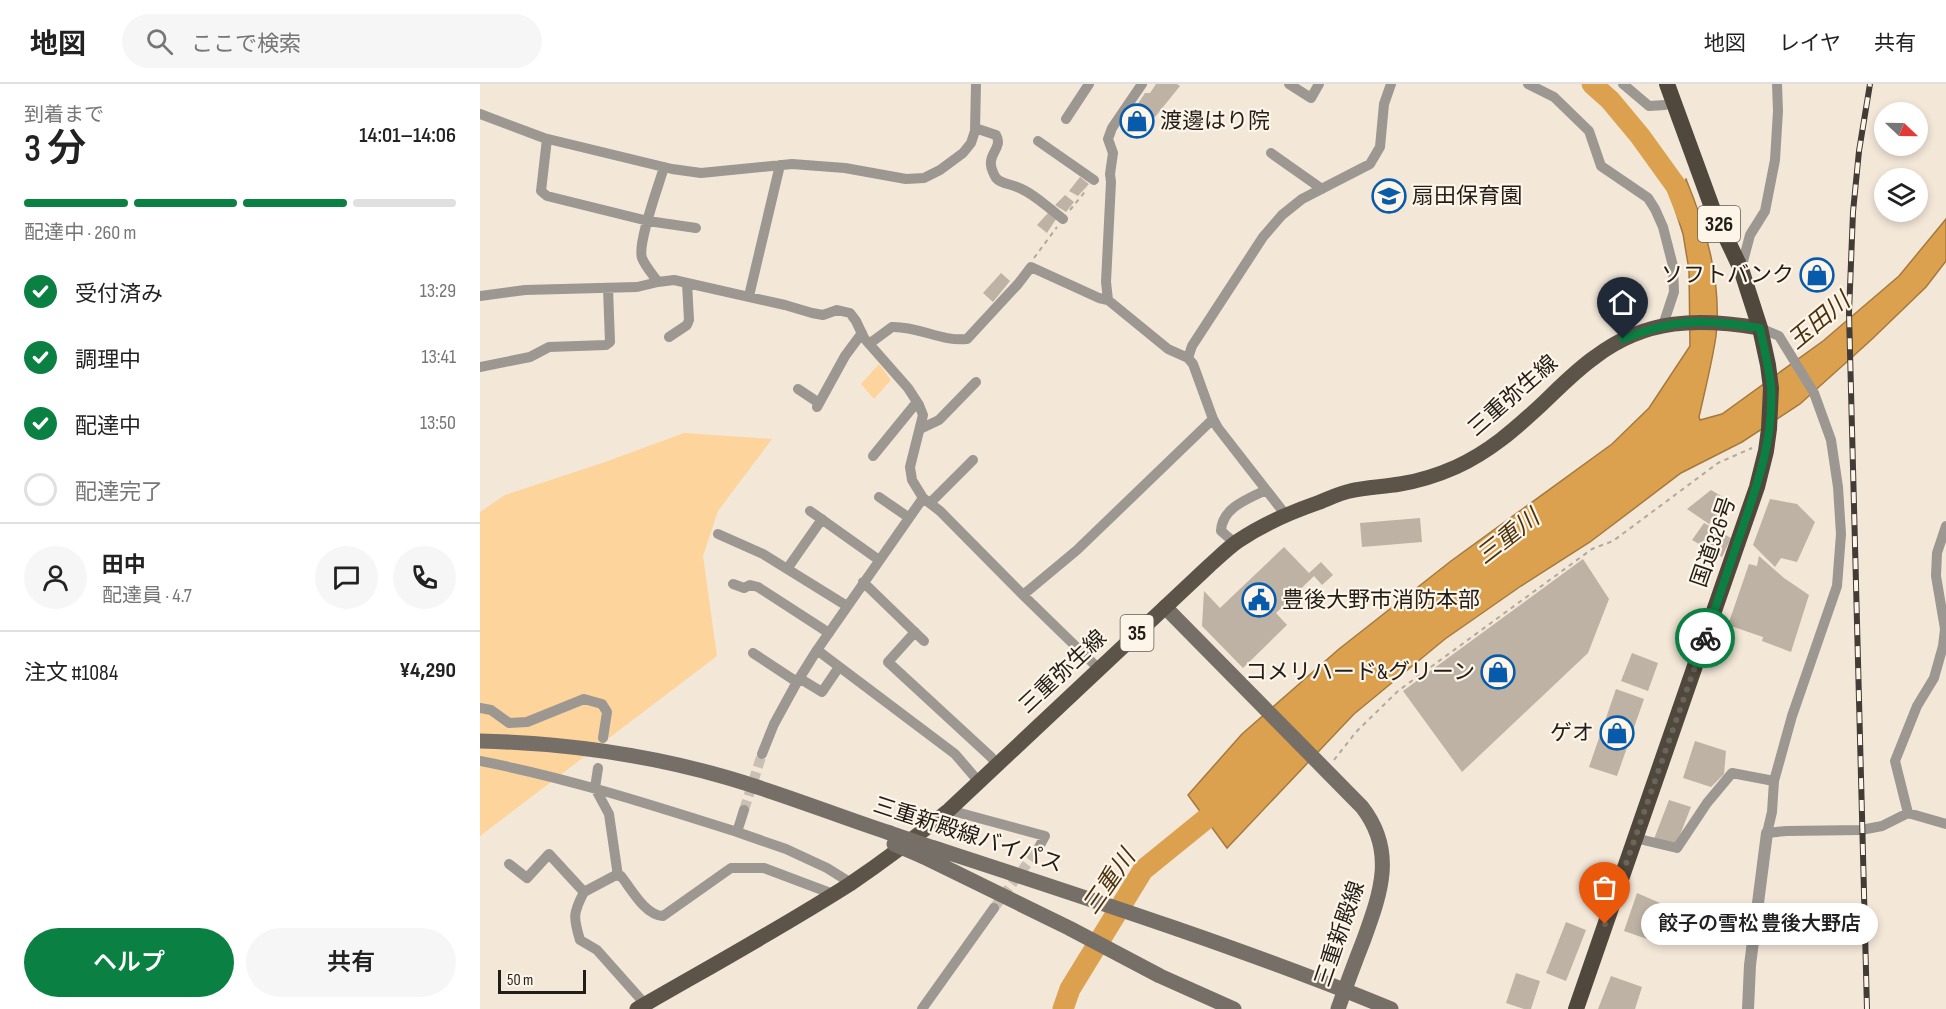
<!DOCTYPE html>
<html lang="ja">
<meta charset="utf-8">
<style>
body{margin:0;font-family:"Sofia Sans Condensed","Noto Sans JP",sans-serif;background:#f6f6f6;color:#222;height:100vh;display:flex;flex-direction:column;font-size:22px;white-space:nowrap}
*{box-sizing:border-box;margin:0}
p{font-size:20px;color:#767676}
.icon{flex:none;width:33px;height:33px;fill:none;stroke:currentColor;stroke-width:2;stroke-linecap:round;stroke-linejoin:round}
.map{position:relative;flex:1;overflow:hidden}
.panel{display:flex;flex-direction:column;background:#fff;width:480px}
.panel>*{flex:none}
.needle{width:39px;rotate:112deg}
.buttons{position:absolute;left:1394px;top:18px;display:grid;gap:12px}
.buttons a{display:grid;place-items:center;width:54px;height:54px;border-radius:50%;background:#fff;box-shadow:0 3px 9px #0003;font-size:30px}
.scale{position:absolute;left:18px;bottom:15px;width:88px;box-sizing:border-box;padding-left:6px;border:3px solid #211d18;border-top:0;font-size:16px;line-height:21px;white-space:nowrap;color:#211d18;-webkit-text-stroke:4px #fef5e9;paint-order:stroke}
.pin{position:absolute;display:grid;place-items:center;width:51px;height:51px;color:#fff;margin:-62px -26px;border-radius:50% 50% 50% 0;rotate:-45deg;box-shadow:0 0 6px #0007}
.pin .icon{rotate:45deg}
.courier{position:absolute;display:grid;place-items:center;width:60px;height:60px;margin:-30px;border:4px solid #0b8043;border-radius:50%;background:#fff;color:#222;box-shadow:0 2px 8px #0007}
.bubble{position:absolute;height:42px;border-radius:21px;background:#fff;box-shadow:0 3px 9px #0003;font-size:20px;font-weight:600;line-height:42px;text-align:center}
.overview em{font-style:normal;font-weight:600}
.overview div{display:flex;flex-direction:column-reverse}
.overview{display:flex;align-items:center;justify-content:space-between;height:102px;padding:0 24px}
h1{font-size:39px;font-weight:600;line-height:45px}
.bar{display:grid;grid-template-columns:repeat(4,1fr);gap:9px 6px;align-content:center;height:72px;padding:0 24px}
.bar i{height:8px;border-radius:4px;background:#e0e0e0}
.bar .selected{background:#0b8043}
.bar p{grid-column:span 4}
.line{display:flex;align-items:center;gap:15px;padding:0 24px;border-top:2px solid #e0e0e0}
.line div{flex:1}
.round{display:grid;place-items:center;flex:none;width:63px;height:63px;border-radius:32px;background:#f6f6f6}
ol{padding:0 24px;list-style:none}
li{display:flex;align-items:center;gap:18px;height:66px}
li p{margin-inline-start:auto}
li .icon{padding:6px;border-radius:50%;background:#0b8043;color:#fff;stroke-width:4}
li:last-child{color:#767676}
li i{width:33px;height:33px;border:3px solid #e0e0e0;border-radius:50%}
.button{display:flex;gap:12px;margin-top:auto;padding:12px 24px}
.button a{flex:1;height:69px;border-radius:36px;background:#0b8043;color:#fff;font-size:24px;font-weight:600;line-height:69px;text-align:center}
.button a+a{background:#f6f6f6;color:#222}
header{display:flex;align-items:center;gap:36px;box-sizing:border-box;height:84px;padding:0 30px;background:#fff;border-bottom:2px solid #e0e0e0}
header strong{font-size:28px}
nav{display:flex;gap:33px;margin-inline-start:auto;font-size:21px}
.search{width:420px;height:54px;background:#f6f6f6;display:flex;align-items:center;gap:15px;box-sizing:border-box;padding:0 21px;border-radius:33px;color:#767676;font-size:22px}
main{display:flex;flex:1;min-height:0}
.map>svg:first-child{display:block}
</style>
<header>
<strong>地図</strong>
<div class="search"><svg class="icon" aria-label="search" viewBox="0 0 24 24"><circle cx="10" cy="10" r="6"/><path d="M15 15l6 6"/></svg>ここで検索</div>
<nav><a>地図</a><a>レイヤ</a><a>共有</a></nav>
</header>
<main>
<section class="panel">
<div class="overview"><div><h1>3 分</h1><p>到着まで</p></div><em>14:01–14:06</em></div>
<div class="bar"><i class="selected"></i><i class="selected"></i><i class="selected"></i><i></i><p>配達中 · 260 m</p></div>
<ol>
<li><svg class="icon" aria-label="check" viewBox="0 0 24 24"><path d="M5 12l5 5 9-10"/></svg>受付済み<p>13:29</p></li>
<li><svg class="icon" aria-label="check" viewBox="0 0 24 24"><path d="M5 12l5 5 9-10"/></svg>調理中<p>13:41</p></li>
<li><svg class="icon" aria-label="check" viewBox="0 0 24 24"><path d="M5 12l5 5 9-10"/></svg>配達中<p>13:50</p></li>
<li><i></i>配達完了</li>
</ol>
<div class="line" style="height:108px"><a class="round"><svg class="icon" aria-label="person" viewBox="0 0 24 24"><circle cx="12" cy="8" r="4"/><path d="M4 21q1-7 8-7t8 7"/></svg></a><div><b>田中</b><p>配達員 · 4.7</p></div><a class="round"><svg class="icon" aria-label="chat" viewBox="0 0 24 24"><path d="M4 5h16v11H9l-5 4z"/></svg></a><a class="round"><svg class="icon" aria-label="phone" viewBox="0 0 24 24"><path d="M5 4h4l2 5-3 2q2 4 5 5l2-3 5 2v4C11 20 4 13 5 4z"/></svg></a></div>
<div class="line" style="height:78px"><div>注文 #1084</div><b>¥4,290</b></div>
<div class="button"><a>ヘルプ</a><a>共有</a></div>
</section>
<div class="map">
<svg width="1466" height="925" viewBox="0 0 1466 925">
<rect width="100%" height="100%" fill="#f3e7d8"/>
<path fill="#fed49d" d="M399 280 411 296 394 315 381 300Z
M204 349 292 355 238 427 223 472 237 572 0 752V428L25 411 125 378Z"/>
<path fill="#dca14e" stroke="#a4793e" stroke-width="1.5" d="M1206 95C1226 144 1242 198 1236 252 1232 279 1225 306 1219 333L1220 336 1242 330 1343 257 1419 192 1466 135V177L1446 203 1390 257 1320 320 1262 358 1201 389 1110 458 1041 502 965 555 874 630 747 764 708 711 762 650 859 565 971 477 1132 360 1169 324 1210 262 1209 186 1203 150 1192 116Z"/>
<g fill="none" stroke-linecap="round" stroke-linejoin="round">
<path stroke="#dca14e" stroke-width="21" d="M1112 0 1130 16 1160 52 1196 102 1208 132
M583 925 590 905 663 786 748 717"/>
</g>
<path fill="#bdb2a4" d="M676 0H697L700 2 675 33 657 21 665 9H670Z
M657 25 669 36 657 49 645 38Z
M600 93 609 100 598 112 589 107Z
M585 111 594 118 586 128 575 121Z
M568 129 576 135 567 149 557 141Z
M1341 174 1352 196 1333 206 1322 186Z
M521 189 530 197 513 218 503 209Z
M1231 406 1251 418 1229 440 1207 425Z
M1290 415 1317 420 1335 438 1317 478 1301 474 1295 483 1273 461Z
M940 434 942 458 882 463 880 439Z
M1224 439 1251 454 1242 473 1212 456Z
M804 463 829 489 841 478 853 491 842 501 834 492 796 529 807 541 763 584 722 542 724 507 740 524Z
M1279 472 1304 494 1329 511 1311 568 1282 557 1283 553 1248 541 1269 480 1277 482Z
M1103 475 1129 515 1108 569 982 688 923 607Z
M1152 569 1178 579 1168 607 1141 597Z
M1136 605 1164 615 1137 692 1109 683Z
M1215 657 1246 667 1244 690 1231 703 1203 694Z
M1189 716 1211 723 1196 761 1174 755Z
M1157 809 1187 822 1173 857 1144 847Z
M1086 838 1106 846 1086 897 1066 889Z
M1036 889 1060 897 1051 925H1044L1026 919Z
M1131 892 1162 903 1155 925H1118Z"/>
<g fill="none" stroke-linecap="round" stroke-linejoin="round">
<path stroke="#c9bfb2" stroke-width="10" stroke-dasharray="10 5" stroke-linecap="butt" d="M264 726 282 670
M514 824 558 765"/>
<path stroke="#b2a89c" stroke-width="2" stroke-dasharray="4.5 4.5" stroke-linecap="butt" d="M590 126 607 105
M554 174 577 143
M854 676 876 648 918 607 1112 465 1133 457 1238 379 1272 364"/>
<path stroke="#9c9791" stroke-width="10" d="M662 0 632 44 628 55 633 69 630 90 631 98 626 198 628 216 688 265 708 274 713 280 733 335 738 344 805 430
M809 0 831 14 839 0
M1048 0 1074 13 1109 47 1121 82 1168 114 1175 125 1183 143 1193 182 1194 208 1183 241
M1143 0 1169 22 1185 21
M0 30 64 54 192 85 221 89 312 80 365 84 426 95 444 94 460 86 483 69 491 59 495 47 496 0
M586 35 609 0
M495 44 516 51C523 63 509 69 511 81 511 84 514 91 516 94 521 100 531 100 537 103 552 108 570 125 583 135
M67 55 61 107 67 112 168 137 216 144
M558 57 614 96
M791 69 842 105
M1261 185 1270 151 1285 127 1295 76 1298 27 1297 0
M178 198C173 191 165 182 162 174 157 159 179 101 184 83
M0 212 45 206 157 203 178 198 194 196 305 221 332 229 343 231 357 226 370 229 376 237 384 254 428 304 439 321 443 331 430 383 432 396 443 414 460 427 543 511 619 585
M269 212 300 81
M1280 244 1299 252 1334 309 1351 356 1358 403 1361 450 1357 502 1312 632 1294 697 1292 728 1287 749 1306 747 1381 746 1402 742 1428 729 1466 740
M189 253 207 241 209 236 207 199
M389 260 412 243C438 242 462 258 487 255L538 200 551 183 619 214 628 216
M708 274 712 262 783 153 802 131 822 115 890 80 900 63 904 20 911 0
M0 283 50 273 69 263 126 261 130 258 128 204
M318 305 339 319
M337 323 365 272 382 249
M440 345 459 336 496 298
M393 372 437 318
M399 413 428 433
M450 419 493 376
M330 427 399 476
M238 450 283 470 367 522
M755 459 741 447C742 424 767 415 786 406
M307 485 342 435
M383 498 444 557
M253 500 264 504 270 501 278 503 349 549
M543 511 597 466 733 335
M435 548 408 578 511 673 517 681
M337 566 475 670 499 698
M273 569 317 598 337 566 443 414
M319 594 342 608 359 583
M0 624 11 626 29 639 47 638 104 615 122 620 127 628 123 654
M282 670 294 640 317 598
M0 677C88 694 172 721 257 748
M118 684 115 704 129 730 138 792
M264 726 257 748 306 765 347 784 371 799
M469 726 565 752 558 765
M1428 729 1415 677 1437 622 1454 594 1463 562 1465 545 1456 492 1457 469 1466 442
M1155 754 1197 764 1227 719 1252 689 1294 697
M29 780 47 794 69 770 104 808C93 829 93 833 100 856L117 866 165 920
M104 808 136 791 141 792C152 806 165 831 183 832L251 784H284L353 810
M442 925 514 824"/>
<path stroke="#9c9791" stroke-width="12" d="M1268 925 1270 881 1287 749"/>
<path stroke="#766f67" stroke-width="15" d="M685 523 882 723C916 767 901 808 884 855 875 878 866 902 858 925
M0 657C83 659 165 670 245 693 301 709 355 731 410 749
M454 764C607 814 762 864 911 925
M442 772 589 844 680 892 754 925"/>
<path stroke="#5c5449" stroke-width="15" d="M157 925C228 884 301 844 370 800 404 777 437 752 469 726L730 481C739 473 748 464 758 457 783 440 811 428 840 418 850 414 860 409 870 407 886 403 903 403 920 400 939 397 958 391 976 383 1009 368 1034 346 1060 322 1078 305 1095 287 1115 273 1166 234 1219 234 1280 244"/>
<path stroke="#51483d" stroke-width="16" d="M1096 925 1277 403 1286 367 1289 345 1291 304 1288 281 1280 244 1261 185 1233 126 1187 0"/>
<g stroke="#423c36" stroke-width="6">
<path id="rail" d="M1387 925 1369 229 1373 128 1379 67 1390 0"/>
</g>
<use href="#rail" stroke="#fef5e9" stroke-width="4" stroke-dasharray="11" stroke-linecap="butt"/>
<path stroke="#766f67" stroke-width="15" d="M410 749 454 764
M414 760 442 772"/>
</g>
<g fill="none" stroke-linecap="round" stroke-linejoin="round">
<path stroke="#6a645b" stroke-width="6" stroke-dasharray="0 10.8" d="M1125 840 1225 554"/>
<path stroke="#0b8043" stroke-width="8" d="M1143 255C1196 234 1224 235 1280 244 1284 264 1289 283 1291 303 1294 356 1276 405 1259 454 1248 487 1236 521 1225 554"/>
</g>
<defs>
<g id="shop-ring" transform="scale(1.725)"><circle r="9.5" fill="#fef5e9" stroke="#085baa" stroke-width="1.5"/><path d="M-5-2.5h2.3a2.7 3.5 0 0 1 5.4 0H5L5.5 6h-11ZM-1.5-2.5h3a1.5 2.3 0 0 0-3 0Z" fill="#085baa"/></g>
<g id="school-ring" transform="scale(1.725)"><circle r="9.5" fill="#fef5e9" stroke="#085baa" stroke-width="1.5"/><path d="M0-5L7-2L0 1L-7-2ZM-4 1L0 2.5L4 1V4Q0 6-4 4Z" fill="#085baa"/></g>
<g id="civic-ring" transform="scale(1.725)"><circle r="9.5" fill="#fef5e9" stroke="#085baa" stroke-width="1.5"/><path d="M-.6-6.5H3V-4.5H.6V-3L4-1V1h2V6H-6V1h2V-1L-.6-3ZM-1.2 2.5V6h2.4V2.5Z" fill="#085baa"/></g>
</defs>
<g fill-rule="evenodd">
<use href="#shop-ring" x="657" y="37"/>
<use href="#school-ring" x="909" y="112"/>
<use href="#shop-ring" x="1337" y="191"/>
<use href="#civic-ring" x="779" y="516"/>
<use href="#shop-ring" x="1018" y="588"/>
<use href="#shop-ring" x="1137" y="649"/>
</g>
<g text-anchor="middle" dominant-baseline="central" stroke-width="4.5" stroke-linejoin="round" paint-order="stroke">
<g fill="#fef5e9" stroke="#635e57" stroke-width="1.5">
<rect x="1218" y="122" width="42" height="36" rx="4.5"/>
<rect x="640.5" y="531" width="33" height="36" rx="4.5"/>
</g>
<g font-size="21" font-weight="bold" fill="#211d18">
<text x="1239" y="140">326</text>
<text x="657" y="549">35</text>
</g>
<g font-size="22" fill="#211d18" stroke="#fef5e9" text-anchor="start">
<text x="680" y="37">渡邊はり院</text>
<text x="932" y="112">扇田保育園</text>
<text x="1314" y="191" text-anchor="end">ソフトバンク</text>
<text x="802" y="516">豊後大野市消防本部</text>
<text x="995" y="588" text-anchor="end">コメリハード&amp;グリーン</text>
<text x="1114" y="649" text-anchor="end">ゲオ</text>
</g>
<g font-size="22" fill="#211d18" stroke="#fef5e9">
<text transform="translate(1033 312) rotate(-41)">三重弥生線</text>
<text transform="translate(1234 458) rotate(-71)">国道326号</text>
<text transform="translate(583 588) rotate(-43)">三重弥生線</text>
<text transform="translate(488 751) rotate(18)">三重新殿線バイパス</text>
<text transform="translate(860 850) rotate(-71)">三重新殿線</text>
</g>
<g font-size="24" font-style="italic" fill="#4b330f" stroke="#fef5e9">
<text transform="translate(1339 237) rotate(-40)">玉田川</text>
<text transform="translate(1028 453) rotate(-38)">三重川</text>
<text transform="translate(629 798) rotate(-55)">三重川</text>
</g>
</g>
</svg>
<div class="buttons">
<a><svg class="needle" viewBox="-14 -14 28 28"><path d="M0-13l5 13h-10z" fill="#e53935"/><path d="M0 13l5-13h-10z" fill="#767676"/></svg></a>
<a><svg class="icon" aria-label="layers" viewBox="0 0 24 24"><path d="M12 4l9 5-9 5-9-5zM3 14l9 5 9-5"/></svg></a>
</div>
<div class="scale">50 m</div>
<div class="pin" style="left:1125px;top:840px;background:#ea580c"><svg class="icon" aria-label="bag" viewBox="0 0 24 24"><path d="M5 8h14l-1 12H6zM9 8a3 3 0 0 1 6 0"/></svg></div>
<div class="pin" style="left:1143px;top:255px;background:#1f2937"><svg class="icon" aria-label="home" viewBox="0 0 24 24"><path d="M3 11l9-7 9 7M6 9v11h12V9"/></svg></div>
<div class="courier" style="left:1225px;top:554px"><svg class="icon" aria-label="bike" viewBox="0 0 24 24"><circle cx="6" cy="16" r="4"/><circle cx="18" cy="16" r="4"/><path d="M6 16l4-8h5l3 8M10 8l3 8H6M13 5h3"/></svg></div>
<div class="bubble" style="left:1161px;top:819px;width:237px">餃子の雪松 豊後大野店</div>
</div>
</main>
